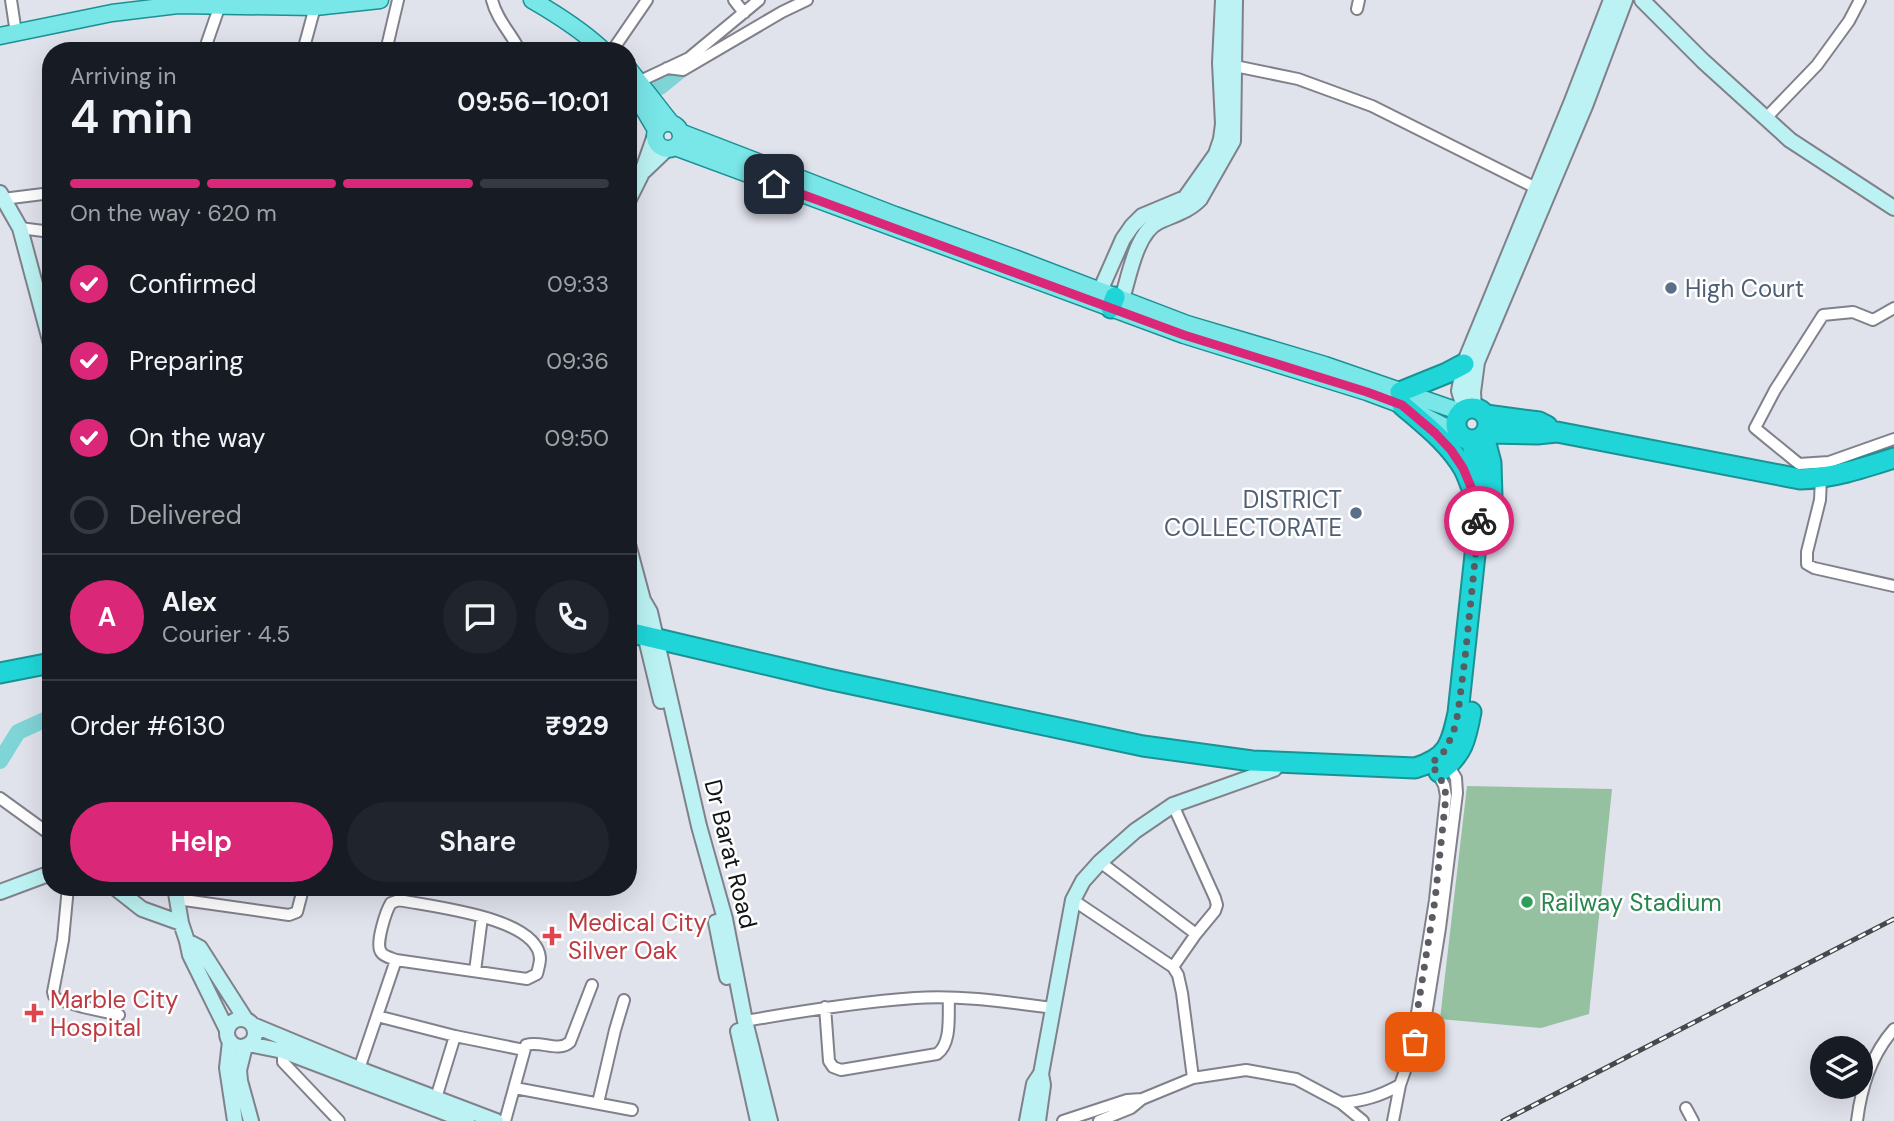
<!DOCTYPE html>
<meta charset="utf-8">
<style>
body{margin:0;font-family:"DM Sans",sans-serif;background:#20242c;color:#f1f3f6;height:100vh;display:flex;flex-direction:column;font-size:26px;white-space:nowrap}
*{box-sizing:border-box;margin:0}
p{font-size:23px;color:#9ea1a6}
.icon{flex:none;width:38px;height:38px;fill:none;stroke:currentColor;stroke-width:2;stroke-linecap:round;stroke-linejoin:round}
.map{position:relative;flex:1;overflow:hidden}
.drawer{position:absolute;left:42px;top:42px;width:595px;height:854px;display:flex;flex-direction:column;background:#171b24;border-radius:28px;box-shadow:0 7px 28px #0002}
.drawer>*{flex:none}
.buttons{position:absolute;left:1810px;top:1036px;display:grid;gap:14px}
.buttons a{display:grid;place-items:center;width:63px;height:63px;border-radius:50%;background:#171b24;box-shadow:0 7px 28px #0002;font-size:35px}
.pin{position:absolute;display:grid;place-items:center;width:60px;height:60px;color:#fff;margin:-30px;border-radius:14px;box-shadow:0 4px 10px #0006}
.courier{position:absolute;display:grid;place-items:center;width:70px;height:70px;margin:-35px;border:5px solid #db2777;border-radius:50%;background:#fff;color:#222;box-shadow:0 2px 9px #0007}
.summary em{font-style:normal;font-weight:600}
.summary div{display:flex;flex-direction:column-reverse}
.summary{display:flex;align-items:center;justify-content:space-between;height:119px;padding:0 28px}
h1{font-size:46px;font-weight:600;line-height:52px}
.bar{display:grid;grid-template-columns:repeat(4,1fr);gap:10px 7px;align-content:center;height:84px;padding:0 28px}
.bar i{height:9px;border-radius:5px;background:#363941}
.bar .current{background:#db2777}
.bar p{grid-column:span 4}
.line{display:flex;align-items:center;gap:18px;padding:0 28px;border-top:2px solid #363941}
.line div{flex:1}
.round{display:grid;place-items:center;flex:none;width:74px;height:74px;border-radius:37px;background:#20242c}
ol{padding:0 28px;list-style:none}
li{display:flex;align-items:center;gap:21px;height:77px}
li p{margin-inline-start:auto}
li .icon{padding:7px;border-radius:50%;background:#db2777;color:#fff;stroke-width:4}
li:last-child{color:#9ea1a6}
li i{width:38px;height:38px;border:4px solid #363941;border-radius:50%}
.primary-button{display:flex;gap:14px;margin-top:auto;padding:14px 28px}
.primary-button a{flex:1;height:80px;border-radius:42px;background:#db2777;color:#fff;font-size:28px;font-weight:600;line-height:80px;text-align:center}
.primary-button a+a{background:#20242c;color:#f1f3f6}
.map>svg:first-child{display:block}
</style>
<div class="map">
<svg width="1894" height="1121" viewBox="0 0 1894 1121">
<rect width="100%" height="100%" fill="#e0e2ec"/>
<path fill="#95c1a1" d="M1467 786 1612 789 1589 1014 1541 1028 1440 1019Z"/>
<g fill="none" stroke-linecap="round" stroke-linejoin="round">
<path stroke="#7fd4d5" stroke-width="16" d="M660 87 681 70
M628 114 635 110
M0 761 18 732 51 717"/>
<g stroke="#80818b" stroke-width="14">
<path id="street" d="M11 0 16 33
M492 0C497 20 511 33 520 51
M734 0 744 13
M1357 9 1359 0
M204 51 220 5
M303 51 315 7
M386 51 398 0
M612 51 647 0
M1230 65 1298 79 1372 106 1536 188
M667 68 683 70 782 12 807 0
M638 82 689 58 759 0
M1766 118 1817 65 1849 21 1860 0
M3 199 43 194 51 195
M20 228 51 232
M1894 308 1873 320 1853 312 1823 315 1775 390 1755 428 1799 464 1829 462 1894 439
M1821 478 1820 500 1807 552V564L1814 568 1894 586
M0 798 51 835
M1100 862 1196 934
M68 887 63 940 53 992 54 996 57 999 83 1007 119 1015
M177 899 289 915 297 912 303 889
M399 900C432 907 537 917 540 958 540 964 538 969 537 974L527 979 396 960C391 958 383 956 381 952 375 944 386 911 391 903Z
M1073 900 1173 967 1178 975 1182 993 1193 1078
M1173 967 1196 934 1215 911 1217 905 1215 898 1173 805
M475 971 482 917
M825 1007 829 1061 833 1067 841 1070 937 1054C952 1043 948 1016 949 998
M377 1016 455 1036 524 1050
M745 1021C802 1011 858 1002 915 998 961 995 1007 1002 1053 1008
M1415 1042 1414 1032 1435 900 1446 796 1444 785 1435 769
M283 1051V1062L339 1121
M359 1069 396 960
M515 1088 632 1110
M436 1098 455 1036
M598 1103 615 1030 624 1000
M1341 1103C1364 1101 1380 1096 1400 1085
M1686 1108 1693 1121
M505 1121 526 1045C541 1040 558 1053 570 1042L592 985
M1063 1121 1127 1100 1142 1099 1193 1078 1246 1070 1296 1079 1341 1103 1363 1121
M1099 1121 1131 1108 1142 1099
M1393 1121 1400 1085 1415 1042 1422 1035 1424 1028 1440 928 1457 793 1456 778 1446 761
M1857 1121C1861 1088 1871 1055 1894 1029"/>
</g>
<g stroke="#80818b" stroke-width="18">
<path id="secondary" d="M1642 0 1703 61 1790 140 1894 208
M644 171 667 149
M0 193 20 228 51 344
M628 201 641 175 654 138
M1100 291 1123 239 1132 226 1142 216 1185 198 1216 154 1221 139 1223 124 1220 63 1223 0
M1122 299C1129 277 1136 233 1158 222 1172 215 1189 211 1200 199L1233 141 1235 0
M1474 408 1473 392 1477 362 1585 106 1625 0
M1465 410 1459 391 1464 364 1572 101 1611 0
M628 544 643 600 650 612 699 826 725 919 745 1021 770 1121
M643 600 640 614 661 701
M114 887 142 909 181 923
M175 887 181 923 187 941 190 955 227 1030
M0 892 51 873
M716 922 727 977
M187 941 200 948 246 1020
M227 1033a14 14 0 1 1 28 0a14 14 0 1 1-28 0Z
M253 1025 359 1069 496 1121
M738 1031 758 1121
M230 1041 227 1068 235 1121
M249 1044 283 1051 467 1121
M245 1046 239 1070 240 1081 251 1121
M1027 1121 1034 1084 1040 1075
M1038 1121 1043 1085 1041 1074 1073 900 1083 881 1100 862 1135 831 1173 805 1274 769 1280 761"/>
</g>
<g stroke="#1b9194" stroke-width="19">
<path id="primary" d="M532 0C558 15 582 30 604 51
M0 36 112 13 178 5 315 7 380 0
M628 68 671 123
M629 84 656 130
M655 136a13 13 0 1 1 26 0a13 13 0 1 1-26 0Z
M680 132 895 215 1017 259 1187 324 1325 365 1461 412
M675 147 1184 335 1367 392 1402 405 1459 434"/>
</g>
<g stroke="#1b9194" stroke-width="23">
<path id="highway" d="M1111 308 1115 297
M1400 392 1447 373 1464 364
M1402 405C1424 424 1449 443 1464 469 1468 477 1471 486 1474 494
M1456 424a16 16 0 1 1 32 0a16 16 0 1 1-32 0Z
M1486 415 1539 422 1547 426
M1487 433 1537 434 1557 432 1800 479C1833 478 1863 468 1894 458
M1484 436 1491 463 1492 497
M628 632 828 679 1143 746 1252 761 1415 768C1448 758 1451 745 1458 713L1480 508C1479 485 1478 464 1471 441
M0 673 51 663
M1439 772C1463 755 1466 739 1471 712"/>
</g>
<use href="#street" stroke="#fff" stroke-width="10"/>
<use href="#secondary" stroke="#bcf2f3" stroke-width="14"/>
<use href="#primary" stroke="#79e6e8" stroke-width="16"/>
<use href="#highway" stroke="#1fd5d8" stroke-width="19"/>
<g stroke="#48494e" stroke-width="5">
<path id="rail" d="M1503 1121 1894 919"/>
</g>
<use href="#rail" stroke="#fff" stroke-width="2.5" stroke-dasharray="8" stroke-linecap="butt"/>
</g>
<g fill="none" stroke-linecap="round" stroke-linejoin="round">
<path stroke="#5b5c62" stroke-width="7" stroke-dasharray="0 12.6" d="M1415 1042 1414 1032 1435 900 1446 796 1444 785 1431 763 1442 755 1453 734 1458 713 1465 658 1479 521"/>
<path stroke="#db2777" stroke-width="9" d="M774 184 1184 335 1367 392 1402 405 1435 433 1451 450 1463 468 1480 508 1479 521"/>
</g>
<g fill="#5c6f8a" stroke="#fff" stroke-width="2.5">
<circle cx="1671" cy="288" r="7"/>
<circle cx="1356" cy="513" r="7"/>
</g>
<circle fill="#2e9e5b" stroke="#fff" stroke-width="2.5" cx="1527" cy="902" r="7"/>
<g fill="#e0444e" stroke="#fff" stroke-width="2.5">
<path d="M548.5 925.5h7v7h7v7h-7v7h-7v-7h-7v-7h7z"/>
<path d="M30.5 1002.5h7v7h7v7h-7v7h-7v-7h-7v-7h7z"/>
</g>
<g text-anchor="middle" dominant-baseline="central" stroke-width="5" stroke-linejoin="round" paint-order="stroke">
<g font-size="24" fill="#4e5e75" stroke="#fff" text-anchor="start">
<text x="1685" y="288">High Court</text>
<text x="1342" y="499" text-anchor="end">DISTRICT<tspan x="1342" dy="28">COLLECTORATE</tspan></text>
</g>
<g font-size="24" fill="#131417" stroke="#fff">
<text transform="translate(731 854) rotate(76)">Dr Barat Road</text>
</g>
<g font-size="24" fill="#27864d" stroke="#fff" text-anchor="start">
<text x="1541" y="902">Railway Stadium</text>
</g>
<g font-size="24" fill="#be3a42" stroke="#fff" text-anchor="start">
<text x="568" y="922">Medical City<tspan x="568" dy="28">Silver Oak</tspan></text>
<text x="50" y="999">Marble City<tspan x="50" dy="28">Hospital</tspan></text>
</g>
</g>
</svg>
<div class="buttons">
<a><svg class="icon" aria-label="layers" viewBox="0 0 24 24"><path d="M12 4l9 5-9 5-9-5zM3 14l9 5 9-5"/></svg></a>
</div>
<div class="pin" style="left:1415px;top:1042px;background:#ea580c"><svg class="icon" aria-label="bag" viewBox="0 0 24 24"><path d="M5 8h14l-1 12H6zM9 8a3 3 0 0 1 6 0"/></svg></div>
<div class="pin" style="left:774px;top:184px;background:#1f2937"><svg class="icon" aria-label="home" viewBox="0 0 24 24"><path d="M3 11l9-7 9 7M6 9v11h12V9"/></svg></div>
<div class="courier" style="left:1479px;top:521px"><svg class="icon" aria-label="bike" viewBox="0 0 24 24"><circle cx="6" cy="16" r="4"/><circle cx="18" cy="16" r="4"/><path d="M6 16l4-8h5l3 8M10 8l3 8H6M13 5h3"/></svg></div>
<section class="drawer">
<div class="summary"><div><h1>4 min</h1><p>Arriving in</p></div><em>09:56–10:01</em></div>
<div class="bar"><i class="current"></i><i class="current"></i><i class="current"></i><i></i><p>On the way · 620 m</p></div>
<ol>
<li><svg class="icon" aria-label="check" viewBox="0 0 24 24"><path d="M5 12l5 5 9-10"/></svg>Confirmed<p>09:33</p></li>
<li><svg class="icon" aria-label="check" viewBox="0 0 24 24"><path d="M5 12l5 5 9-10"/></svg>Preparing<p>09:36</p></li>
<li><svg class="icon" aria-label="check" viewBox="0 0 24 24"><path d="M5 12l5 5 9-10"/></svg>On the way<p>09:50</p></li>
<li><i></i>Delivered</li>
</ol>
<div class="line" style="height:126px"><b class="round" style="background:#db2777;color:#fff">A</b><div><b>Alex</b><p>Courier · 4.5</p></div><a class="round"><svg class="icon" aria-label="chat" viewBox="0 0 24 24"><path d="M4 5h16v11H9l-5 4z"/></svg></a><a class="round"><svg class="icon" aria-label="phone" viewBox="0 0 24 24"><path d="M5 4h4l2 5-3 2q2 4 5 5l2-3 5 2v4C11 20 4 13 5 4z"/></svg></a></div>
<div class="line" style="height:91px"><div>Order #6130</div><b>₹929</b></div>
<div class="primary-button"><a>Help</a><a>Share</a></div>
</section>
</div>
